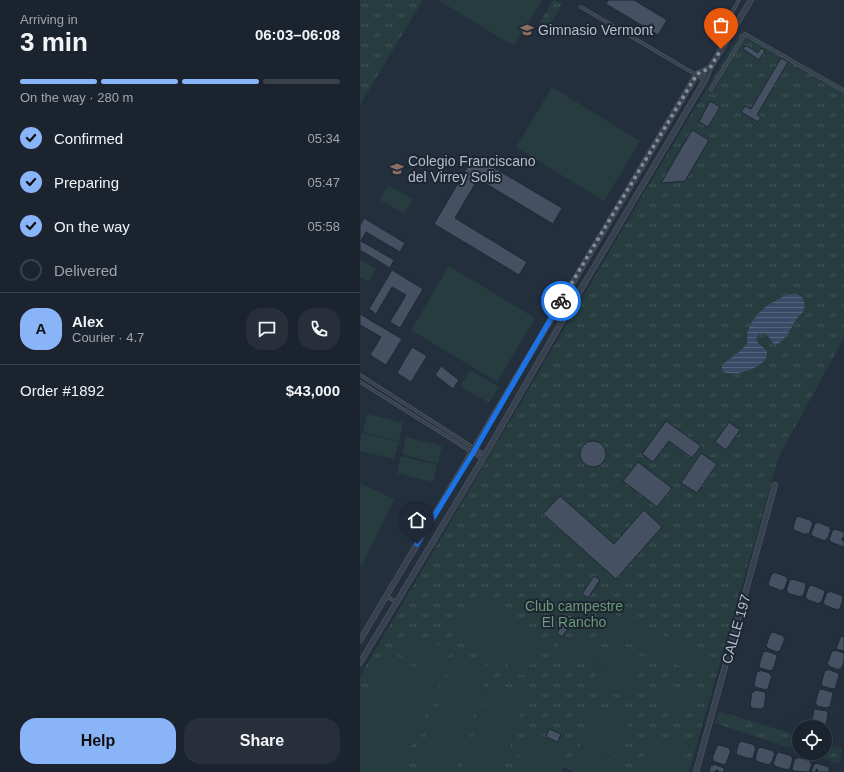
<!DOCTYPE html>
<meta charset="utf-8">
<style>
body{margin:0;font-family:Arial,sans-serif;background:#282f3a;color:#f1f3f6;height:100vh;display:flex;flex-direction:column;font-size:15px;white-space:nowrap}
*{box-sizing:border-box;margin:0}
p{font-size:13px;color:#a0a4aa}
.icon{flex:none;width:22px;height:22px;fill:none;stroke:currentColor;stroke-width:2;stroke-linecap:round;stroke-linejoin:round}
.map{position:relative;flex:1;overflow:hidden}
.drawer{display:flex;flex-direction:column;background:#1b232e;width:360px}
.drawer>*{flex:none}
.controls{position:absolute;left:432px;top:720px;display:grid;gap:8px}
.controls a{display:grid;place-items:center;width:40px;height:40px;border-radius:50%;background:#1b232e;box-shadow:0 4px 16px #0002,0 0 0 1px #39404a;font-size:20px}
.pin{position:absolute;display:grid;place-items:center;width:34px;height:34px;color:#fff;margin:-41px -17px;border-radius:50% 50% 50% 0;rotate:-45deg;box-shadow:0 0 4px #0007}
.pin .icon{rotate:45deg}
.courier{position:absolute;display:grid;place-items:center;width:40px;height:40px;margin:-20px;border:3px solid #1a73e8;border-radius:50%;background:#fff;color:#222;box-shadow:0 1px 5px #0007}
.overview em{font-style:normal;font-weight:700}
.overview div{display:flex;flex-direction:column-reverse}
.overview{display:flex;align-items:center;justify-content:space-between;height:68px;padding:0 20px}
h1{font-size:26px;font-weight:700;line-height:30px}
.bar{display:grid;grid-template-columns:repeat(4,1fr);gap:6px 4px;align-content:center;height:48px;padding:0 20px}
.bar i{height:5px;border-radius:3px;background:#39404a}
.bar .active{background:#8ab4f8}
.bar p{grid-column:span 4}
.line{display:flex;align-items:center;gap:10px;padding:0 20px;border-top:1px solid #39404a}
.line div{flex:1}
.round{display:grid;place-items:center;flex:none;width:42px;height:42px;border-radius:16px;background:#282f3a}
ol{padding:0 20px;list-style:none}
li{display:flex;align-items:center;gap:12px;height:44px}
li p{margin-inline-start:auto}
li .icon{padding:4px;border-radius:50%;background:#8ab4f8;color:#111;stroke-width:4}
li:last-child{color:#a0a4aa}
li i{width:22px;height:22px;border:2px solid #39404a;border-radius:50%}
.primary-button{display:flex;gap:8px;margin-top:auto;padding:8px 20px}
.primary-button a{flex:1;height:46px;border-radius:16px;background:#8ab4f8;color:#111;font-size:16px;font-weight:700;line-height:46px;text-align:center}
.primary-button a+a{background:#282f3a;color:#f1f3f6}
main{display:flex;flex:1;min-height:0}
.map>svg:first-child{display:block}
</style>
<main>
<section class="drawer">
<div class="overview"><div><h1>3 min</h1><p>Arriving in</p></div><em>06:03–06:08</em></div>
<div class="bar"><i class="active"></i><i class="active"></i><i class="active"></i><i></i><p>On the way · 280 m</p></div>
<ol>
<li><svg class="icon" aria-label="check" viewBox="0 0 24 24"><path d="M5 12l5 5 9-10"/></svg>Confirmed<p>05:34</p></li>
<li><svg class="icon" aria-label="check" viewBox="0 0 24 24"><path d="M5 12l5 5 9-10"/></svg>Preparing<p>05:47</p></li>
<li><svg class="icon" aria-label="check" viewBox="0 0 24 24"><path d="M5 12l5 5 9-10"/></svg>On the way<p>05:58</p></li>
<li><i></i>Delivered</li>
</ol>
<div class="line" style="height:72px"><b class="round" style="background:#8ab4f8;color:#111">A</b><div><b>Alex</b><p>Courier · 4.7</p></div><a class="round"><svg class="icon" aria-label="chat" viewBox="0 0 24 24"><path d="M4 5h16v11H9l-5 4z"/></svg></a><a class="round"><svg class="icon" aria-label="phone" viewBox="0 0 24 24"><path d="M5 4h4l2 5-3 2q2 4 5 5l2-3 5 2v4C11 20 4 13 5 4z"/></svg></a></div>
<div class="line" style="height:52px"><div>Order #1892</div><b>$43,000</b></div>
<div class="primary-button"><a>Help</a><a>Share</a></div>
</section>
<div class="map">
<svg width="484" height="772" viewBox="0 0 484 772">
<defs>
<pattern id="grass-tufts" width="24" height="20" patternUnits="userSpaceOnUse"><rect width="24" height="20" fill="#263c3f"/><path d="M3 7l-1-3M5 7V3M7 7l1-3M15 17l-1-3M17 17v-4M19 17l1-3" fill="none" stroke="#435659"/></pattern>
<pattern id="water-rules" width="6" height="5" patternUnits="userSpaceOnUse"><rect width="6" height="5" fill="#394c67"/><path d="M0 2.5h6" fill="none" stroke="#53647b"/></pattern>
</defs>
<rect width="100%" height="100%" fill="#242f3e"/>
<path fill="url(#grass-tufts)" d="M0 0H63L0 105Z
M193 0 202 4 187 31 178 26Z
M382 30 484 87V338L419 456 329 772H214L203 767 201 772H0V676L288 186Z
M359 711 439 736V751L355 723Z
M465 744 482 749 479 764 446 753H465Z"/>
<path fill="#263c3f" d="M78 0H182L154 46Z
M192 87 280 141 244 201 156 147Z
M28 185 53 199 44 214 20 200Z
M0 260 16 269 8 282 0 277Z
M89 266 175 318 137 382 51 330Z
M110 370 139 387 129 403 100 386Z
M7 414 43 423 39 441 3 432Z
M2 433 39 442 34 459 0 451V442Z
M46 437 82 446 78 464 42 454Z
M41 456 77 465 73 482 37 473Z
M0 483 34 499 2 566 0 565Z
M119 595 186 644 162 676 96 627Z
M241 608 354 658 346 677 232 628Z
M49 631 91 651 80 674 38 654Z
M200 637 240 646 236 667 195 658Z
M242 647 282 656 277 677 237 668Z
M25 653 82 680 38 772H10L0 767V705Z
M93 655 129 666 96 772H55L68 730 66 729 72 710 76 711Z
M237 669 277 678 272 698 232 689Z
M130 682 167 694 142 772H101Z
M300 683 340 692 335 713 295 704Z
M229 706 270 715 265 736 225 726Z
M225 727 265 736 260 757 220 748Z
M170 732 207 747 197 772H153Z
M289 734 329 744 324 765 284 754Z
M219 750 259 759 256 772H219L214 771Z
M284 755 324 765 322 772H279Z"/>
<path fill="url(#water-rules)" d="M434 293C443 295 448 304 442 313 441 315 437 317 436 320 430 329 426 340 416 345 410 342 409 333 401 333L398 335 396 339 398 343 407 351C407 354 407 357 405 360 398 369 372 378 362 371V366L364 363C370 359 384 349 387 343 388 339 386 334 388 331 395 310 415 299 434 293Z"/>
<path fill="#455162" stroke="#1f2835" d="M248 0H274L307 20 298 35 246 4Z
M387 46 398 53 401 48 405 51 399 60 383 49 384 47Z
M421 58 428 62 397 115 401 117 398 122 381 112 385 106 391 109Z
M350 101 360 107 348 127 339 122Z
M332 130 349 140 325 181 301 183Z
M114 156 202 208 193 224 118 179 95 218 167 262 159 275 74 224Z
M4 218 45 243 40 252 6 232 1 241 34 260 30 268 0 250V226Z
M32 270 63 289 40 328 30 322 46 295 32 287 16 314 9 309Z
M0 314 42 339 26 365 10 355 21 337 0 325Z
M52 347 67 356 51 382 37 373Z
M81 366 99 380 93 389 75 375Z
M306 421 341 446 332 458 309 441 293 462 282 454Z
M369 422 380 430 366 450 355 442Z
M220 454a13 13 0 1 1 26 0a13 13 0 1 1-26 0Z
M341 453 357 464 337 493 321 483Z
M278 462 312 488 297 507 263 481Z
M200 496 254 544 284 510 302 527 256 579 183 514Z
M438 516 452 521 451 522 453 523 449 534 447 533V535L433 530 434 528H433L436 517H438Z
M457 522 470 527V529H471L467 540 466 539 465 541 452 536V535L451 534 455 523 456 524Z
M473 529 475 530V529L484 532V538H482V540L483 541 484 538V547L470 542 471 541 469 540Z
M414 572 427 577V579H428L424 590 423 589 422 591 409 586V585L408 584 412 573 413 574Z
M234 576 240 580 228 598 222 594Z
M430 579 432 580V579L446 583 445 585 446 586 443 596H441V597L427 593 428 591H426Z
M451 585 464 590V591L465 592 461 603 460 602 459 604 446 599V597H445L449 586H450Z
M469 591 483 596 482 598H483L480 609H478V610L464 605 465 604 463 603 467 592 469 593Z
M215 606a5 5 0 1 1 10 0a5 5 0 1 1-10 0Z
M209 614 215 618 202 637 197 633Z
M411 632 412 633 413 632 424 636 423 637 425 638 420 651H418L417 652 407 648V647L406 646Z
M481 636 484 637V651L476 649Z
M474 650 484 653V662L481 669H479V670L468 666 469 665 467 664 472 651H474Z
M406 651 417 655 416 656 417 657 413 670H411V671L400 668 399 666 403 652H405Z
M467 669 478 673V674L479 675 475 689 473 688V689L462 686V684H461L465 670 467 671Z
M399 670 410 673V675H412L408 689H406V690L395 687V686L394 685 397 671 399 672Z
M461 689 472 692V693H473L470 707H468L467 708 456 706 457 704H455L459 690H460Z
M394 690 405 692V694H406L404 708H402V709L391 708V706H390L392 692H394Z
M455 709 467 711V712L468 713 466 727 453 726V724H451L454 710Z
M189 729 201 734 198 742 186 737Z
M381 741 395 745 394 747H396L393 758H391V759L377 755V754L376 753 379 742H381Z
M359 745 370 748 369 750H371L366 764H364V765L353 761 354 760 352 759 357 746H358Z
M400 747 414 751 413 752 415 753 411 764 410 763 409 765 396 761V759H395L398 748H400Z
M419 752 432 756V758H433L430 769H428V770L414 766 415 765 413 764 417 753H418Z
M437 757 451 761 450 763 452 764 449 772 433 771V770L432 769 435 758 437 759Z
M456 763 469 767V772H457L458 770 456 769V772H451L454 764H455Z
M353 764 364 768V772H358V770H356L355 771 357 772H349L351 765 353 766Z"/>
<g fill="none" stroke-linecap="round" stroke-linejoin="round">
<g stroke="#565f6c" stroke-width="3.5">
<path id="service" d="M221 7 345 80
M367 39 363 29 379 0
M351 89 385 34 484 91
M0 375 125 455
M0 382 123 459
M26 596 36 602"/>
</g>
<g stroke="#565f6c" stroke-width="6">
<path id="minor" d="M0 640 337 74 350 68
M0 663 125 455 201 323 345 80 350 68 391 0
M336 772 415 485"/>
</g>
<use href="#service" stroke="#38414e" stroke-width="2.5"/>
<use href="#minor" stroke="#38414e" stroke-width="5"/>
</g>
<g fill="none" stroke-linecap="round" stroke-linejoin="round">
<path stroke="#828b98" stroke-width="4" stroke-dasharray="0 7.2" d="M201 301 337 74 350 68 361 49"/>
<path stroke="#1a73e8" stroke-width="5" d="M57 544 113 453 201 301"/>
</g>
<defs>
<g id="school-bare" transform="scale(1.08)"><path d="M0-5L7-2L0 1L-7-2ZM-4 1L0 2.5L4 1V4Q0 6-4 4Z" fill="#8d6e63" stroke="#1d2633" stroke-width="2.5" paint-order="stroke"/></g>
</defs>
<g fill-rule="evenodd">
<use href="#school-bare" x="167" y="30"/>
<use href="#school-bare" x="37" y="169"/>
</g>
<g text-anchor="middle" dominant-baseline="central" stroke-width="4" stroke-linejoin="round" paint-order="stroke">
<g font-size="14" fill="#b4bcc9" stroke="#1d2633" text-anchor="start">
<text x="178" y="30">Gimnasio Vermont</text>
<text x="48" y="161">Colegio Franciscano<tspan x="48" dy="16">del Virrey Solis</tspan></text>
</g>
<g font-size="14" fill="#6b9a76" stroke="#1d2633">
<text x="214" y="606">Club campestre<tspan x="214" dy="16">El Rancho</tspan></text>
</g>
<g font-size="14" fill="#b4bcc9" stroke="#1d2633">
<text transform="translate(376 629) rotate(-74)">CALLE 197</text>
</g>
</g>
</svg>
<div class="controls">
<a><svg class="icon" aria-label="locate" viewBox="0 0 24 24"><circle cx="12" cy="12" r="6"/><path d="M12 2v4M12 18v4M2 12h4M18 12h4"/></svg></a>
</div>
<div class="pin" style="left:361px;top:49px;background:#ea580c"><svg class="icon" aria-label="bag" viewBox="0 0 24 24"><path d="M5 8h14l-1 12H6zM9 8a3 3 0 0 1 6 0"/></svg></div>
<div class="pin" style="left:57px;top:544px;background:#1f2937"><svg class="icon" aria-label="home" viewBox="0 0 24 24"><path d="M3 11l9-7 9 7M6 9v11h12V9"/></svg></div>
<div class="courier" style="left:201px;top:301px"><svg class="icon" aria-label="bike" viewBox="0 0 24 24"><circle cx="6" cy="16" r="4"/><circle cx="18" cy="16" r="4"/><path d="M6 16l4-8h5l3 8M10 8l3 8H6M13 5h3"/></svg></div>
</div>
</main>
